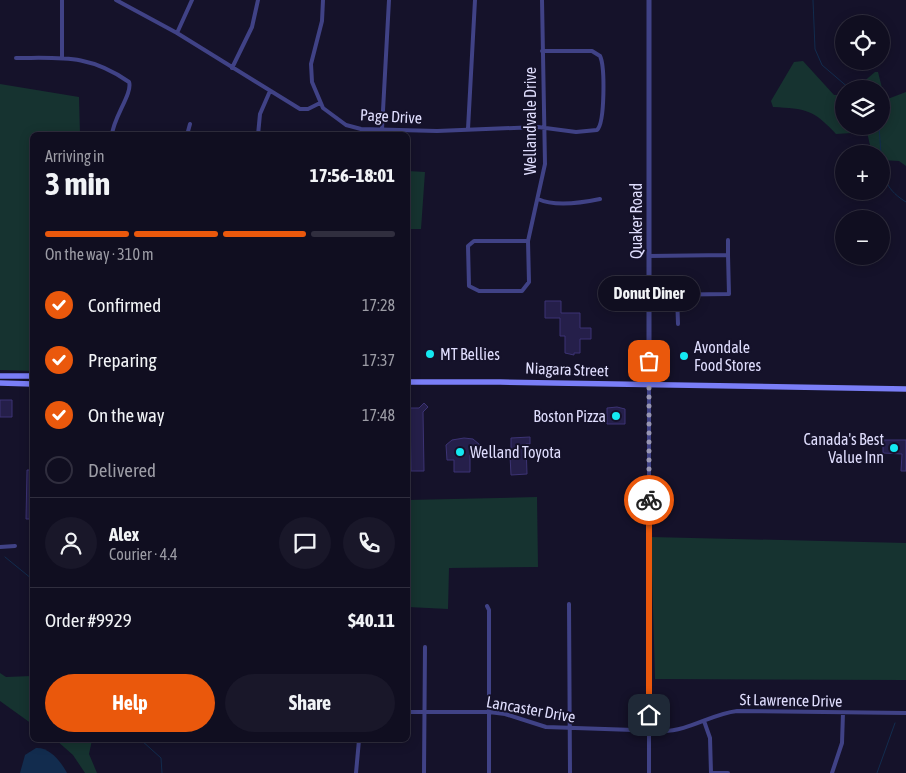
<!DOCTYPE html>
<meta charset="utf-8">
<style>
body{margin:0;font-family:"Asap Condensed",sans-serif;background:#191729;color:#f1f3f6;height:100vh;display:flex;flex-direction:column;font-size:19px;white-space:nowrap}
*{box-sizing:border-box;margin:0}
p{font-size:16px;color:#9c9ca5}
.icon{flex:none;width:28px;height:28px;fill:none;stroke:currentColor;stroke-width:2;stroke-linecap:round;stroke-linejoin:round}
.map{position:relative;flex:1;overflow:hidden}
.sheet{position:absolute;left:30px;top:132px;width:380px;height:610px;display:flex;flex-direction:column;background:#100e20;border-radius:8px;box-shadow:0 2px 12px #0003,0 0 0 1px #302e3e}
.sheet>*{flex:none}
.tools{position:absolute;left:835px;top:15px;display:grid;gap:10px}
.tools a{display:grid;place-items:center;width:55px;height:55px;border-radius:50%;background:#100e20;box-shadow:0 2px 12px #0003,0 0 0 1px #302e3e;font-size:25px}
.pin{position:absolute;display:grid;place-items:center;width:42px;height:42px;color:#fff;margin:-21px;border-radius:10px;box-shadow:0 2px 8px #0006}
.courier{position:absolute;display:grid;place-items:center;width:50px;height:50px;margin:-25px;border:4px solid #ea580c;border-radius:50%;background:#fff;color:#222;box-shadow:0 1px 6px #0007}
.bubble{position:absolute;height:35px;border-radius:18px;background:#100e20;box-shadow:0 2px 12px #0003,0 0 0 1px #302e3e;font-size:16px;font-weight:700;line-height:35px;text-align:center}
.headline em{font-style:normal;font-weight:700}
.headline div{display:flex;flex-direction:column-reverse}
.headline{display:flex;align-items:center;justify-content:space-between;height:85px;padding:0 15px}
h1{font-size:32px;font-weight:700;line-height:38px}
.bar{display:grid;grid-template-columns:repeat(4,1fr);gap:8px 5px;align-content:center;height:60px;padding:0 15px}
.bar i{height:6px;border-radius:4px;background:#302e3e}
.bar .active{background:#ea580c}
.bar p{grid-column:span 4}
.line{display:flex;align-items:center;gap:12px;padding:0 15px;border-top:1px solid #302e3e}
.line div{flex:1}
.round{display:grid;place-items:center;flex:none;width:52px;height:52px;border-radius:26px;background:#191729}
ol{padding:0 15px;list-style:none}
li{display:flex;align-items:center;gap:15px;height:55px}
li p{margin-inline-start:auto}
li .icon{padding:5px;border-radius:50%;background:#ea580c;color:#fff;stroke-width:4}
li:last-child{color:#9c9ca5}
li i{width:28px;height:28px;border:2px solid #302e3e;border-radius:50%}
.button{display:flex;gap:10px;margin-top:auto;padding:10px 15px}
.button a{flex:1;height:58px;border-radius:30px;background:#ea580c;color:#fff;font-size:20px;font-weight:700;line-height:58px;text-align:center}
.button a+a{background:#191729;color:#f1f3f6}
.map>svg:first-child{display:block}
</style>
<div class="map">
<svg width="906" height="773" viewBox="0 0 906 773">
<rect width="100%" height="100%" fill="#15122a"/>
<path fill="#163330" d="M803 61 834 95H844V126H881V89H855L875 72H878L885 100 906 92V166L899 161 881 160V154H872L867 132 836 134C813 109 806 109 773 107L771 101 794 62Z
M0 84 79 97 80 135H32V371L0 370Z
M408 171 425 172 421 229H408Z
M537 497 538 567 449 568 448 609 408 607V500Z
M651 537 906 543V680L655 679Z
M0 673 6 677 32 676V724L0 701Z
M56 740H92L89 754 97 773H85L73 755Z"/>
<path fill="#122c4e" d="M36 748C50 747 61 762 67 773H20L25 755Z"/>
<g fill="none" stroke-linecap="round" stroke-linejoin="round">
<path stroke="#122c4e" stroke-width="1" d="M813 0 815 49 822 65 850 89
M879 126 881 154
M881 158C882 179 888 191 906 202
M5 557 32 579
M141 740 161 758 162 773
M877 773 895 723"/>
</g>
<path fill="#251f4a" stroke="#3c3374" d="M545 301H561V313H580V328H591V339H580V353H574V355L565 353V336H560V318H545Z
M0 400H12V417H0Z
M424 403 428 407 423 412 424 471H411L410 408H419Z
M617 407 625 409V424H607V408Z
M530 437V444H526L527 474 511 475 510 456H503V451H511V438Z
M464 438 473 439 480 445V449H473V456L470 455V472H454V460H447L446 445 452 440Z
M883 440H906V471H901L902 454 883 453Z
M27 470H32V519H26Z"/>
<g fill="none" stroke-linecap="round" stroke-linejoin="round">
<path stroke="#404286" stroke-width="4" d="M116 0 177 33 300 109H308L320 103
M323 0 322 21 311 64 312 82 323 108 346 125 361 129 437 131 538 127 576 132 597 130C605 123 605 66 600 56L592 51H542
M177 33 192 0
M16 58C62 58 89 54 129 82 133 93 113 118 112 135
M62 58V0
M232 68 252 27 258 0
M382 129 389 0
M468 129 475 0
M187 135 190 124
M258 135 260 114 270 91
M538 199C555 207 581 203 600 199
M728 240V255
M528 241H474L468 246 469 286 479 291H522L529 282 528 241 545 164 542 0
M649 256 728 255 729 294 649 295
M677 295 678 324
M649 385V773
M0 547 15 546
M569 604 570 773
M487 606 489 610V773
M408 712H489L505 714 546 727 663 731C689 731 711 714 737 711L906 713
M704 721 710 738 711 773
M356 773 359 740
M424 773 425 647
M711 773H728
M832 773 842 743 843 713"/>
<path stroke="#404286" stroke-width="5" d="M649 385V0"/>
<path stroke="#7a7ef7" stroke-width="5.5" d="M0 376H32
M408 382H500L906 389
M0 383 32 384"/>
</g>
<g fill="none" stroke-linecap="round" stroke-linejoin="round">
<path stroke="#9896b3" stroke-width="5" stroke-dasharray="0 9" d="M649 361V500"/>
<path stroke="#ea580c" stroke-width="6" d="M649 715V500"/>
</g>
<g fill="#14e9f2" stroke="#15122a" stroke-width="2">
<circle cx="430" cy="354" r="5"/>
<circle cx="684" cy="356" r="5"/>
<circle cx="616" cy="416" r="5"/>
<circle cx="894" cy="448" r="5"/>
<circle cx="460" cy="452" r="5"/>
</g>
<g text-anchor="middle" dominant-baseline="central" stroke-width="4" stroke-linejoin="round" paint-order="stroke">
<g font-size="16" fill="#dfddfd" stroke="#15122a">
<text transform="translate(391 116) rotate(3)">Page Drive</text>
<text transform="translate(530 121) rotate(-90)">Wellandvale Drive</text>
<text transform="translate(636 221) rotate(-90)">Quaker Road</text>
<text transform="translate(567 369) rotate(2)">Niagara Street</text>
<text transform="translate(791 700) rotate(1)">St Lawrence Drive</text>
<text transform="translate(531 709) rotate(10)">Lancaster Drive</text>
</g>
<g font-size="16" fill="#dfddfd" stroke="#15122a" text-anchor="start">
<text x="694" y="347">Avondale<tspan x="694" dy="18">Food Stores</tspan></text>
<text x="440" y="354">MT Bellies</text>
<text x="606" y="416" text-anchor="end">Boston Pizza</text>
<text x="884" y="439" text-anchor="end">Canada's Best<tspan x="884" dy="18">Value Inn</tspan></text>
<text x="470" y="452">Welland Toyota</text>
</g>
</g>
</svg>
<div class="tools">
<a><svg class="icon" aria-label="locate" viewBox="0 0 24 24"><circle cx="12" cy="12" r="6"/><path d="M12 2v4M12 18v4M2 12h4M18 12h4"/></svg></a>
<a><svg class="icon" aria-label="layers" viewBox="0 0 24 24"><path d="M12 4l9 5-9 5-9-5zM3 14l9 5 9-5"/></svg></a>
<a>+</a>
<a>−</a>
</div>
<div class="pin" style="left:649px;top:361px;background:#ea580c"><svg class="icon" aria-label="bag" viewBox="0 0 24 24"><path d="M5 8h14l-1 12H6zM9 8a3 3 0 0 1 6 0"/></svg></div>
<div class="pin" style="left:649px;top:715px;background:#1f2937"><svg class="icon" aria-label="home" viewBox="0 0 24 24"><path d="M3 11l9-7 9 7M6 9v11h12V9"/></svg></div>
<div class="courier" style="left:649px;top:500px"><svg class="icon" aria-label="bike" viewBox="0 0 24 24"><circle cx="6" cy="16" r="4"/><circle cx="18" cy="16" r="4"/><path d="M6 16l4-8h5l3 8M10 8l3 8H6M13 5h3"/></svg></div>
<div class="bubble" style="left:598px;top:276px;width:102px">Donut Diner</div>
<section class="sheet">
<div class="headline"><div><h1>3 min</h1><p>Arriving in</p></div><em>17:56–18:01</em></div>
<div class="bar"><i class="active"></i><i class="active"></i><i class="active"></i><i></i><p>On the way · 310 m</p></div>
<ol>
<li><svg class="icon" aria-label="check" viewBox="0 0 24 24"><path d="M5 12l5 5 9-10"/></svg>Confirmed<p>17:28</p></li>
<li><svg class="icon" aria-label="check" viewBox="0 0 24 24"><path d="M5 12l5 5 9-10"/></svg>Preparing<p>17:37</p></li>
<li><svg class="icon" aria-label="check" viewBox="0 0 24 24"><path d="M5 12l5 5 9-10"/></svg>On the way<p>17:48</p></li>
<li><i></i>Delivered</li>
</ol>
<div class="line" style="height:90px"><a class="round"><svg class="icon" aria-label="person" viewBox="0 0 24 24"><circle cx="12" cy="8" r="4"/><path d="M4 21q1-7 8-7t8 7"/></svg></a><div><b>Alex</b><p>Courier · 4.4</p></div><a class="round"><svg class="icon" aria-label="chat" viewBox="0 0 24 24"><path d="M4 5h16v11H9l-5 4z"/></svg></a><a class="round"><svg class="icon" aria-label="phone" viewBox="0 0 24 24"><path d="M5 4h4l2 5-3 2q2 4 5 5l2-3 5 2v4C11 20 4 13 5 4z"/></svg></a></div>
<div class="line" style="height:65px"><div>Order #9929</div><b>$40.11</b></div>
<div class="button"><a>Help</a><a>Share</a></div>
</section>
</div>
